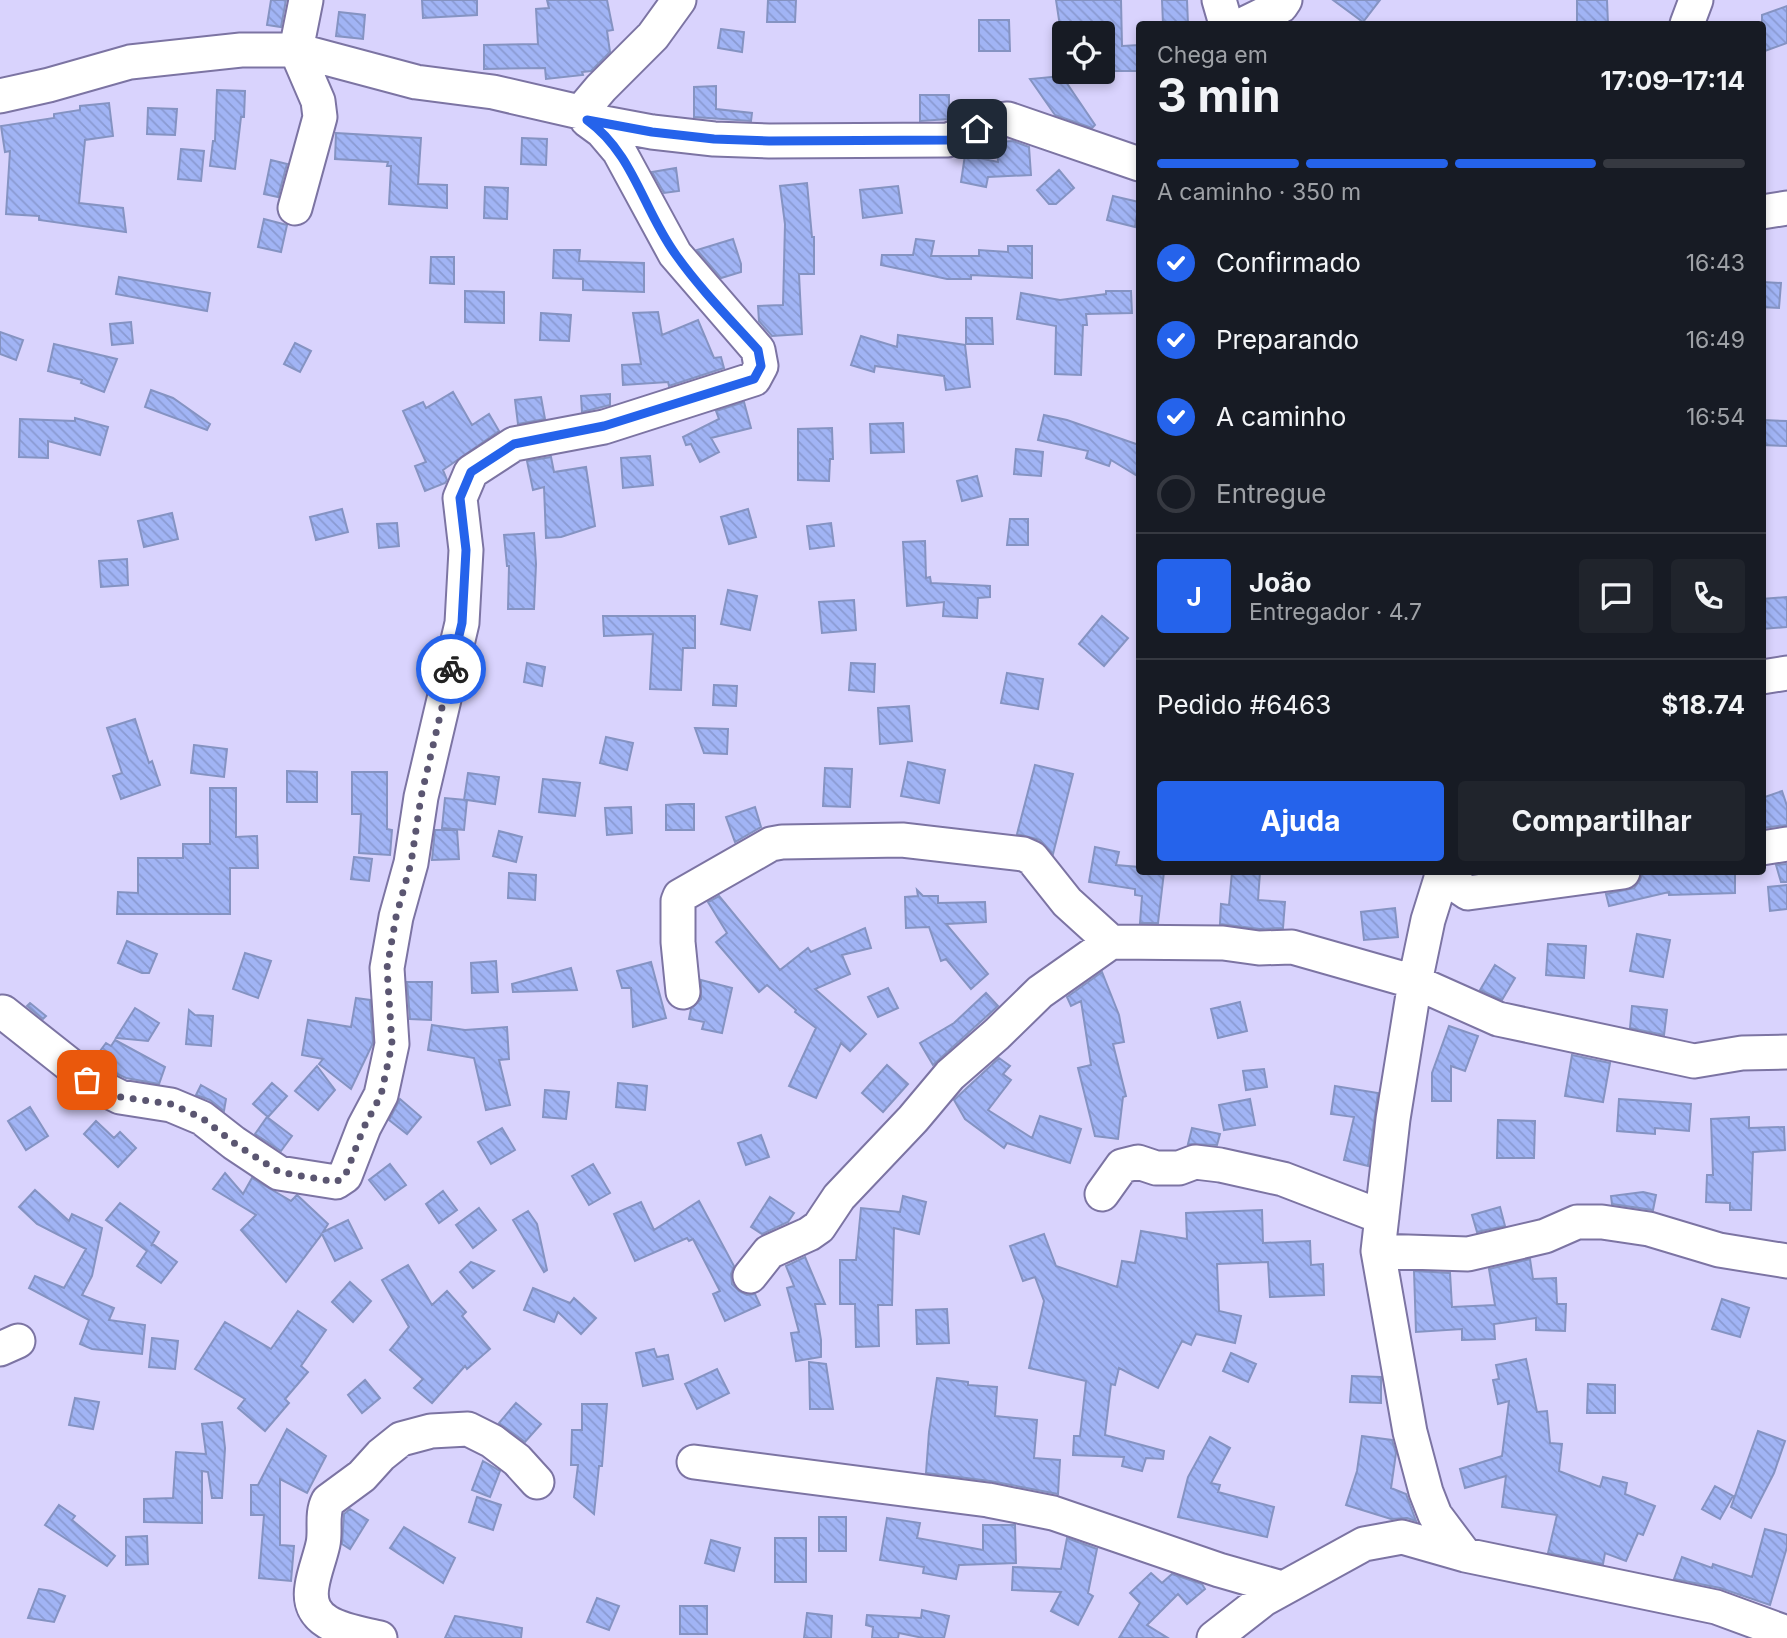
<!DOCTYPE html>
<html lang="pt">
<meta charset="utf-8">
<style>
body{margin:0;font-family:Inter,sans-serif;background:#20242c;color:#f1f3f6;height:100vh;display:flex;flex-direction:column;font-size:26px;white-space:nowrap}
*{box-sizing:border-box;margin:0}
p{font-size:23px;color:#9ea1a6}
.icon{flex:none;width:38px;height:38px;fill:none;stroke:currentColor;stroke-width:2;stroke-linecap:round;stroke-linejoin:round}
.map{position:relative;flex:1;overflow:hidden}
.sheet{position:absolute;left:1136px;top:21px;width:630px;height:854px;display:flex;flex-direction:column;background:#171b24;border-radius:7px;box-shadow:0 4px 10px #0003}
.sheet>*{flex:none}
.buttons{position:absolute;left:1052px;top:21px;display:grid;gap:14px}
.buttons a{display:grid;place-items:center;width:63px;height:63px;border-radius:7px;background:#171b24;box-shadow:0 4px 10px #0003;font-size:35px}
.pin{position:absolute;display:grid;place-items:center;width:60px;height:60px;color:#fff;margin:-30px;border-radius:14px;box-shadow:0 4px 10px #0006}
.courier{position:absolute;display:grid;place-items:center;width:70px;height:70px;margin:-35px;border:5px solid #2563eb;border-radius:50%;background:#fff;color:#222;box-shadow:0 2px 9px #0007}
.headline em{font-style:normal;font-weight:700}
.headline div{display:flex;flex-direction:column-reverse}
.headline{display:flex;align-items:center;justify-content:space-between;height:119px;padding:0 21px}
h1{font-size:46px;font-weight:700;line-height:52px}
.bar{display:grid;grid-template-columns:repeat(4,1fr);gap:10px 7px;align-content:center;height:84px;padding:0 21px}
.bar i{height:9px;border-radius:5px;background:#363941}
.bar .current{background:#2563eb}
.bar p{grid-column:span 4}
.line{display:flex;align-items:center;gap:18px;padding:0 21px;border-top:2px solid #363941}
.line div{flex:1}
.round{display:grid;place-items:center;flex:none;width:74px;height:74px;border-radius:7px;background:#20242c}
ol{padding:0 21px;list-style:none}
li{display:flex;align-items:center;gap:21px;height:77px}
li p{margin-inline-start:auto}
li .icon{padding:7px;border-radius:50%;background:#2563eb;color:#fff;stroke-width:4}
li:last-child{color:#9ea1a6}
li i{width:38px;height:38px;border:4px solid #363941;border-radius:50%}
.button{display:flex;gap:14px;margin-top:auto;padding:14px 21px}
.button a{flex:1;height:80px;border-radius:7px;background:#2563eb;color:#fff;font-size:28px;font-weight:700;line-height:80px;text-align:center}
.button a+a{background:#20242c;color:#f1f3f6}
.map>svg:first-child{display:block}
</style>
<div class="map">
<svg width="1787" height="1638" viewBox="0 0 1787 1638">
<defs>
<pattern id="building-back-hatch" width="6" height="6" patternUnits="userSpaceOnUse" patternTransform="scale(1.75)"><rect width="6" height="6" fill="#a1b4f5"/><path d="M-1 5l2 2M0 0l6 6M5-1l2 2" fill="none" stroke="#8a9ad2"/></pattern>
</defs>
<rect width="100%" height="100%" fill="#d9d3fd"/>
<path fill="url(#building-back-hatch)" stroke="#8593c2" stroke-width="2" d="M271 0H286L281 27 267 25Z
M422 0H477V15L423 18Z
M547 0H607L613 30 607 31 610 52 591 71 582 72 583 75 546 79 545 68 484 69V45L538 44 536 9 549 8Z
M768 0H796L795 22H767Z
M1056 0H1121L1122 46 1139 45V71H1102V33H1061Z
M1162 0H1187L1188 24H1163Z
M1333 0H1380L1363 22Z
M1577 0H1607L1608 24H1577Z
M1787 6V43L1762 52V15Z
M339 12 365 15 363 39 336 36Z
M979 20H1009L1010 51H979Z
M721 29 744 32 742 52 718 48Z
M1062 76 1095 125 1092 128 1055 115 1030 79Z
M716 86V109L752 113 751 121 694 117V87Z
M217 90 245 91 244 117H241L235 169 210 166 213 141H215Z
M920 95H949V119L920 121Z
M109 103 113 136 85 140 79 203 123 208 126 232 39 220V216L6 214 10 151 5 152 1 126 54 118V114L80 110V106Z
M148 108 177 109 175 135 147 134Z
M336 133 421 138 418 184 447 185V208L389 204 391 166H387L388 162 335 159Z
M522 138 547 139 546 165 521 164Z
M1013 141 1029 147 1031 175 988 177 986 187 961 182 965 155 998 162 997 142Z
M181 149 204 151 201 181 178 179Z
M271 160 287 164 278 197 264 194Z
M676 168 679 191 664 193 652 172Z
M1059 170 1074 188 1056 204H1049L1037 190Z
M807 183 812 237H814V274H799L802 334 772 336 759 321 758 306 783 305 785 224 780 186Z
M898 186 902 213 863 218 860 190Z
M485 187 508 188 507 219 484 218Z
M1113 196 1139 202 1135 227 1107 220Z
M264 219 287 225 281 252 258 247Z
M733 239 741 264V272L721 278 697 250Z
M916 239 934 241 931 256H979V250L1008 252V246H1032V278L971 275V279H947L881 265 882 255H913Z
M554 250H580L579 261 644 263V292L583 290V279L553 278Z
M431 257H454V284L430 283Z
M119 277 210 293 207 311 116 294Z
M1762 282 1781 283 1779 308 1762 307Z
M465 291 504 292V323L465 322Z
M1106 291H1131L1132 313 1086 314 1087 325H1083L1081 375 1055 374 1056 326 1017 319 1021 293 1060 300 1106 294Z
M658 312 662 335 698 320 714 358 721 357 724 368 669 386 668 382 623 385 622 365 641 364 633 313Z
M541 313 571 315 569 341 540 340Z
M966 318H992L993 344H966Z
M131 322 133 343 112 345 110 324Z
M0 332 23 340 16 360 0 354Z
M898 335 965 345 970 387 946 390 944 376 875 366 874 372 851 365 861 336 897 347Z
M295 343 311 351 300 372 284 364Z
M54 344 117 359 104 392 81 383 82 380 48 371Z
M151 390 173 398 210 424 207 430 145 407Z
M453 392 472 425 489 414 499 431 443 470 447 480 445 483 425 491 415 466 426 462 403 411 423 402 426 408Z
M610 394V405L582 412 581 396Z
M541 397 545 419 518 424 515 400Z
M744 402 751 428 711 438 719 452 700 462 691 444 686 445 683 437 719 419 716 411Z
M1044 415 1067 420 1139 445V477L1111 460 1109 466 1086 458 1088 451 1038 440Z
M75 418 108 427 100 455 48 441V458L19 457 20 419 75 421Z
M1762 420 1787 421V446L1762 445Z
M903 423 904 452 871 453 870 424Z
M832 428 833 459H830L829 481 798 480V429Z
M1016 449 1043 452 1041 476 1014 474Z
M650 456 653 485 623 488 621 458Z
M551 457 554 472 586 467 595 526 561 537 546 538 544 487 533 490 527 461Z
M977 476 982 496 962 501 957 481Z
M342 509 348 532 316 540 310 517Z
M748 509 756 537 729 544 721 517Z
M172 513 178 539 144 547 138 521Z
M1010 519H1028V545H1007Z
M397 523 399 546 379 548 377 524Z
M831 523 834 546 810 549 807 526Z
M534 533 536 564 534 609H508L509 566H507L504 535Z
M925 541 926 578 930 577 931 583 990 586V597L978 598 977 618 943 616 944 602 907 606 903 542Z
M127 559 128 585 101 587 99 561Z
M728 590 757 596 750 630 721 624Z
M1787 597V627L1762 629V599Z
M854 600 856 630 822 633 819 602Z
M603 616H695V648H683L681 690 650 689 653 634 604 636Z
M1102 616 1128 638 1104 666 1079 644Z
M527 663 545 667 542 686 524 682Z
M851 663 875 664 874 692 849 690Z
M1007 673 1043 679 1038 709 1001 703Z
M714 685 737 686 736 706 713 705Z
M909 706 912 741 880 744 878 708Z
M135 719 149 763 152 761 160 785 121 799 113 776 122 773 107 728Z
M695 728 728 729 727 754 704 753Z
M606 737 633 743 627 770 600 763Z
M194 745 227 749 224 777 191 773Z
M908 762 945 770 939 803 901 796Z
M1035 765 1073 774 1053 854 1040 840 1017 834Z
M825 768 852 769 850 807 823 806Z
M287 771 317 772V802H287Z
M352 772H387V829L392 830 390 855 359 853 361 814H352Z
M468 773 499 777 495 804 467 800 464 830 442 828 445 798 466 800H464Z
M543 779 580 783 575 816 539 812Z
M210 788H236V837L257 836 258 868H230V914H117L118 892 138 893V858H183V844H210Z
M1782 791 1787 806V825L1762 828V798Z
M678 804H694V830H666V805Z
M631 807 632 833 607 835 605 808Z
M755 807 761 827 735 842 726 817Z
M435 830H457L459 859 432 860Z
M499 831 522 837 516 862 493 856Z
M1095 847 1119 852 1116 865 1139 867V872H1164L1158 923H1140L1142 896 1135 895V889L1089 882Z
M354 857 372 859 369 881 351 879Z
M1787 864V882H1781L1776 865Z
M1232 872H1260L1258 900 1285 902 1283 928 1260 929 1220 924 1221 904 1229 905Z
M1665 872H1735V893L1669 895V892L1609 906 1606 894 1634 888 1640 880 1642 874Z
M509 873 536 875 535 900 508 898Z
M1787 885V909L1770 911 1768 887Z
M917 890 923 896H938V903L985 902 986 922 946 924 988 974 971 989 946 959 941 961 929 927 906 928 905 897 918 896Z
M719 896 780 970 808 948 811 952 865 928 871 948 842 955 850 974 815 989 866 1034 850 1051 841 1043 816 1098 789 1086 816 1028 795 1012 796 1010 767 985 759 992 716 942 727 933 708 902Z
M1395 908 1398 937 1364 940 1361 912Z
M1637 934 1670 940 1663 977 1630 971Z
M127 941 157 954 149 973H142L118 963Z
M1548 944 1586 946 1584 978 1546 975Z
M245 953 271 961 258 998 233 989Z
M496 961 498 992 472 993 471 963Z
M651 962 666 1018 633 1027 631 988H622L617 971Z
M1495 965 1515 978 1502 1000 1480 990Z
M571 968 577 990 513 992 512 984Z
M1102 972 1119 1015 1124 1042 1113 1044 1126 1096 1123 1097 1118 1139 1095 1136 1078 1068 1091 1065 1081 1001 1071 1006 1067 997Z
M701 980 732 988 722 1033 702 1029 704 1022 689 1019 691 1009 701 999Z
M407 982H432L431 1020 410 1019Z
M888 988 898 1008 878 1017 868 997Z
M986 993 998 1006 933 1065 920 1043 954 1023Z
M356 998 370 1000 373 1043 351 1089 319 1064 323 1059 302 1055 308 1020 351 1027Z
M1240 1002 1247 1031 1218 1038 1211 1009Z
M30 1003 46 1016 43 1019 27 1006Z
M1632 1006 1667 1010 1664 1035 1630 1028Z
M135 1008 159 1023 148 1041 116 1038Z
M189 1010 195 1015 213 1016 211 1046 186 1044Z
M432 1025 465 1030 507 1027 509 1059 499 1060 510 1105 486 1110 474 1058 428 1050Z
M1449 1026 1478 1036 1465 1071 1451 1066V1101H1432V1073Z
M115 1040 165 1067 159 1084 126 1078 104 1068 94 1059 106 1043 111 1046Z
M1572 1055 1610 1063 1603 1102 1565 1096Z
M999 1058 1010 1066 1003 1074 1011 1080 988 1110 1032 1138 1040 1116 1081 1129 1070 1163 1007 1143 1004 1148 965 1119 954 1100Z
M887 1065 908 1084 883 1112 862 1093Z
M317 1066 335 1090 318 1110 295 1091Z
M1264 1069 1267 1087 1246 1090 1243 1071Z
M272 1083 287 1096 268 1117 253 1104Z
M618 1083 647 1086 645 1110 616 1107Z
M201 1085 226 1099 224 1111 210 1100 196 1095Z
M1335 1086 1378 1093 1368 1166 1344 1160 1354 1117 1331 1114Z
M545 1090 569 1092 566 1119 543 1117Z
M400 1099 421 1117 407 1134 389 1120Z
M1250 1099 1255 1125 1224 1130 1219 1105Z
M1619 1099 1691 1104 1689 1131 1655 1128V1134L1617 1131Z
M30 1107 48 1136 26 1150 8 1121Z
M267 1117 292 1136 281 1151 255 1134Z
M1749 1117V1128L1784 1127 1785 1150 1753 1152 1751 1210H1730V1203L1706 1202 1707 1175H1713L1711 1119Z
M1498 1120 1535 1121 1534 1158H1497Z
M96 1121 114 1138 120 1132 136 1148 118 1167 84 1134Z
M502 1128 515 1150 491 1164 478 1142Z
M1192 1128 1220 1134 1217 1145 1188 1144Z
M761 1135 769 1157 746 1165 738 1143Z
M390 1164 406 1185 385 1200 369 1180Z
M593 1164 610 1193 589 1205 572 1176Z
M225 1173 243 1194 252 1178 291 1201 297 1195 328 1224 323 1232 348 1220 362 1248 335 1261 322 1234 286 1282 241 1230 256 1215 213 1189Z
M35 1190 69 1221 72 1214 102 1228 92 1276 82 1295 114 1308 109 1320 145 1325 142 1354 92 1349 80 1344 89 1320 29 1288 35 1276 64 1288 86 1249 37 1224 19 1207Z
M443 1191 457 1210 439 1223 426 1204Z
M1643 1192 1656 1195 1653 1210 1612 1204 1611 1196Z
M903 1196 926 1202 919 1234 894 1228 892 1305H878L879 1346 856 1347 855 1304H840V1260H856L861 1208 900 1212Z
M770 1197 794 1213 788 1222 762 1234 751 1227Z
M699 1201 734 1266 731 1274 732 1284 739 1291 747 1295 755 1294 760 1305 725 1321 713 1294 720 1291 693 1239 689 1241 687 1238 635 1261 614 1214 641 1202 654 1230Z
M120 1203 159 1232 151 1246 153 1244 177 1262 161 1283 137 1266 147 1251 106 1220Z
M1500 1207 1505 1226 1477 1232 1472 1215Z
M479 1208 496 1230 473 1248 456 1225Z
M1262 1210 1263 1243 1310 1241 1311 1265 1323 1264 1324 1295 1270 1297 1268 1262 1217 1264 1219 1311 1241 1316 1235 1343 1196 1334 1191 1345 1182 1341 1158 1388 1119 1368 1115 1385 1111 1384 1105 1435 1164 1451 1163 1459 1146 1458 1142 1471 1122 1466 1124 1457 1073 1455 1074 1436H1080L1086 1381 1029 1368 1044 1301 1035 1277 1023 1281 1010 1246 1044 1234 1056 1266 1117 1287 1122 1261 1135 1263 1141 1231 1187 1239 1186 1213Z
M528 1211 537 1224 547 1270 544 1272 513 1220Z
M805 1257 825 1304H815L821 1340V1357L796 1361 791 1333 799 1332 787 1288 794 1286 786 1266Z
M1530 1259 1533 1279 1556 1278 1557 1304H1566L1565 1331 1536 1330V1318L1494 1324 1495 1339 1462 1340V1329L1416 1332 1414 1271 1450 1273 1452 1307 1495 1305 1489 1269Z
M471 1262 494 1271 473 1288 460 1272Z
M408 1265 432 1305 447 1291 466 1312 462 1316 490 1349 467 1369 465 1366 432 1403 414 1388 423 1379 390 1350 409 1327 382 1280Z
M350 1282 371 1301 353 1322 332 1302Z
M533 1288 570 1303 574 1298 596 1318 581 1334 558 1312 554 1322 524 1310Z
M1722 1299 1749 1308 1740 1337 1712 1329Z
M947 1309 949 1343 917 1344 916 1310Z
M298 1311 326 1330 301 1366 308 1372 285 1399 289 1403 265 1431 238 1408 245 1399 195 1369 225 1322 271 1349Z
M152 1338 178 1341 175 1369 149 1367Z
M654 1349 657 1357 668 1355 673 1379 643 1386 636 1353Z
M1231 1353 1256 1364 1248 1382 1223 1371Z
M1526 1359 1537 1412 1547 1411 1550 1443 1562 1444 1559 1471 1600 1487 1603 1477 1627 1483 1625 1494 1655 1506 1643 1535 1638 1533 1626 1561 1605 1553 1603 1564 1548 1553 1557 1515 1502 1507 1506 1476 1465 1488 1460 1469 1502 1456 1509 1401 1498 1404 1493 1380 1499 1379 1496 1365Z
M809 1362 826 1364 833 1409H810Z
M717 1369 729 1393 697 1409 685 1384Z
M1352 1376 1381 1377V1403L1350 1402Z
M937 1378 968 1382V1385L997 1387 995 1416 1037 1420 1034 1458 1060 1460 1058 1494 990 1481 926 1473 929 1432Z
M365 1380 380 1398 362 1413 348 1395Z
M1588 1384 1615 1385V1413H1587Z
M75 1398 99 1402 93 1429 69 1425Z
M516 1403 541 1424 525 1442 499 1423Z
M582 1404H607L602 1466H599L594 1514 574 1497 578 1465H571L572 1430H582Z
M222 1422 225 1448 222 1498H212L208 1472 202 1471V1523L144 1522V1499L173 1498 176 1452 206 1454 202 1424Z
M287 1429 326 1456 307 1493 280 1479V1545L294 1546 291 1581 259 1578 264 1515H251V1485H258Z
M1758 1431 1785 1441 1774 1473 1751 1518 1731 1507Z
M1362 1436 1392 1440 1396 1453 1391 1488 1406 1494 1416 1521 1407 1518 1391 1519 1346 1505 1357 1471Z
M1210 1437 1230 1448 1211 1483 1220 1485 1218 1492 1274 1507 1267 1537 1178 1517 1188 1477Z
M483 1461 500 1471 490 1497 472 1490Z
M1715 1486 1733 1496 1720 1519 1702 1509Z
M477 1497 501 1505 493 1530 469 1522Z
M59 1505 75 1516 72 1520 115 1556 107 1566 45 1525Z
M350 1509 368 1520 350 1549 342 1544 344 1514Z
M819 1517H846V1551H819Z
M887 1518 920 1523 917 1538 983 1550V1525H1015L1016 1563 959 1565 956 1579 923 1573 924 1567 880 1560Z
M404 1527 455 1558 443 1583 390 1548Z
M1765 1529 1787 1535V1547L1770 1605 1720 1588 1674 1579 1682 1557 1712 1568 1713 1564 1752 1577Z
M147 1536 148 1564 126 1565V1537Z
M775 1538H806V1582H775Z
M1067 1538 1097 1549 1088 1593 1093 1596 1078 1625 1051 1611 1061 1592 1012 1590 1013 1567 1061 1569Z
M711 1540 740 1548 734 1571 705 1563Z
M1151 1573 1162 1583 1172 1574 1202 1584 1205 1589 1187 1604 1178 1594 1147 1625 1168 1638H1119L1140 1603 1130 1593Z
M39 1589 52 1591 65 1596 54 1622 28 1618Z
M597 1598 619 1606 609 1630 587 1622Z
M680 1606H707V1634H680Z
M922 1610 949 1616 944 1638H923L899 1633 898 1638H872L873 1627 866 1625 867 1615 921 1618Z
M807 1613 832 1616 831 1638H804Z
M455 1616 522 1628 521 1638H445Z"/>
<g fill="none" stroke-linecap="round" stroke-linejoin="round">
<g stroke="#7c74a3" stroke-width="37">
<path id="minor" d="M1219 0 1226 24
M1244 24 1281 6 1285 0
M1687 24 1696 0
M0 96 49 85 130 62 241 50H296L416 82 493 92 584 113
M588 120 652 132 714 139 769 141 948 140 999 120 1008 119 1139 164
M295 208 320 117 318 101 296 50 306 0
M1762 212 1787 208
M1762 677 1787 673
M1762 848 1787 844
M1443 872 1428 920 1415 982 1393 1119 1378 1251 1410 1432 1426 1492 1435 1515 1465 1555
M1441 875 1468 893 1623 872
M683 992 678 942V901L680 896 771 844 782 842 902 840 1023 854 1032 858 1067 902 1111 942
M3 1012 94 1084 120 1097 171 1105 202 1118 234 1143 279 1173 336 1182 345 1176 364 1127 381 1095 392 1044 387 968 396 917 411 863 421 797 462 623 466 550 460 498 471 472 514 444 604 427 754 379 761 366 758 350 675 254 619 151 602 131 587 120 584 113 585 107 601 88 653 36 679 0
M1102 1194 1122 1166 1138 1162 1156 1168H1179L1195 1162 1220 1165 1283 1179 1382 1217
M1378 1251 1468 1254 1545 1236 1577 1222H1602L1649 1229 1719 1250 1787 1261
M750 1276 769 1252 809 1234 819 1227 839 1197 913 1119 950 1075 997 1034 1040 992 1111 942 1223 943 1259 948 1292 947 1415 982 1498 1019 1694 1061 1742 1053 1787 1052
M0 1349 18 1341
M694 1462 988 1500 1053 1513 1219 1570 1282 1588
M380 1638C351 1631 305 1627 312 1586 314 1572 320 1558 323 1544 326 1530 321 1514 328 1501L362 1476 381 1455 401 1439 431 1431 468 1429 492 1441 517 1460 537 1482
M1214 1638 1264 1599 1364 1544 1402 1537 1465 1555 1716 1607 1787 1633"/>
</g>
<use href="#minor" stroke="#fff" stroke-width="33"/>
</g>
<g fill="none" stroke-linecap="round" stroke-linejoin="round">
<path stroke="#5b5671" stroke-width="7" stroke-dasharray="0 12.6" d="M87 1080 120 1097 171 1104 202 1118 234 1143 279 1172 336 1182 345 1176 364 1127 381 1095 392 1044 387 968 396 917 411 863 421 797 451 669"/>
<path stroke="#2563eb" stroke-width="9" d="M451 669 462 623 466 550 460 498 471 472 514 444 604 426 754 379 761 366 758 350C730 319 700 289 676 255 643 210 634 154 587 120L652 132 714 139 769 141 948 140 977 129"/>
</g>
</svg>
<div class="buttons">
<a><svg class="icon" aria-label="locate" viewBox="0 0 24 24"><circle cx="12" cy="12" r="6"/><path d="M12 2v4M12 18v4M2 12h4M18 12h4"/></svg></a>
</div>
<div class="pin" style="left:87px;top:1080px;background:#ea580c"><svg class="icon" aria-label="bag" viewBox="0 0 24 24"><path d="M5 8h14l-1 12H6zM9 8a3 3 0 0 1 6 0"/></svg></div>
<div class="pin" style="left:977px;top:129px;background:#1f2937"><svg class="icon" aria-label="home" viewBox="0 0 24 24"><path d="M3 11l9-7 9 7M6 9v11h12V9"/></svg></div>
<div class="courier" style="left:451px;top:669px"><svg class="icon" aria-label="bike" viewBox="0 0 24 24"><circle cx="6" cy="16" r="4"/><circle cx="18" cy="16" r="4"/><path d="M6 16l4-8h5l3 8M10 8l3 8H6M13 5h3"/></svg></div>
<section class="sheet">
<div class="headline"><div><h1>3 min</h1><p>Chega em</p></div><em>17:09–17:14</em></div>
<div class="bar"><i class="current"></i><i class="current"></i><i class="current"></i><i></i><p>A caminho · 350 m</p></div>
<ol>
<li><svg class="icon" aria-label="check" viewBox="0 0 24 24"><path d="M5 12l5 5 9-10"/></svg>Confirmado<p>16:43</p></li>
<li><svg class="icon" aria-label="check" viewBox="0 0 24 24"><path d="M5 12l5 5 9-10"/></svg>Preparando<p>16:49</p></li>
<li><svg class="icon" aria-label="check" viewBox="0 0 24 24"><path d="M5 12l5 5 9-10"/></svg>A caminho<p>16:54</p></li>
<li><i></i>Entregue</li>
</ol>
<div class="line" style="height:126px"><b class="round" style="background:#2563eb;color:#fff">J</b><div><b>João</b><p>Entregador · 4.7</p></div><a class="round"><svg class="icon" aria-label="chat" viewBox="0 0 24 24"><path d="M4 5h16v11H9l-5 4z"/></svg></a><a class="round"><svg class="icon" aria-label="phone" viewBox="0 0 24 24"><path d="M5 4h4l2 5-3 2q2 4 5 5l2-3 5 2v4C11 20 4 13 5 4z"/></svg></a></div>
<div class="line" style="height:91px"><div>Pedido #6463</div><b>$18.74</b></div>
<div class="button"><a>Ajuda</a><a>Compartilhar</a></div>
</section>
</div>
